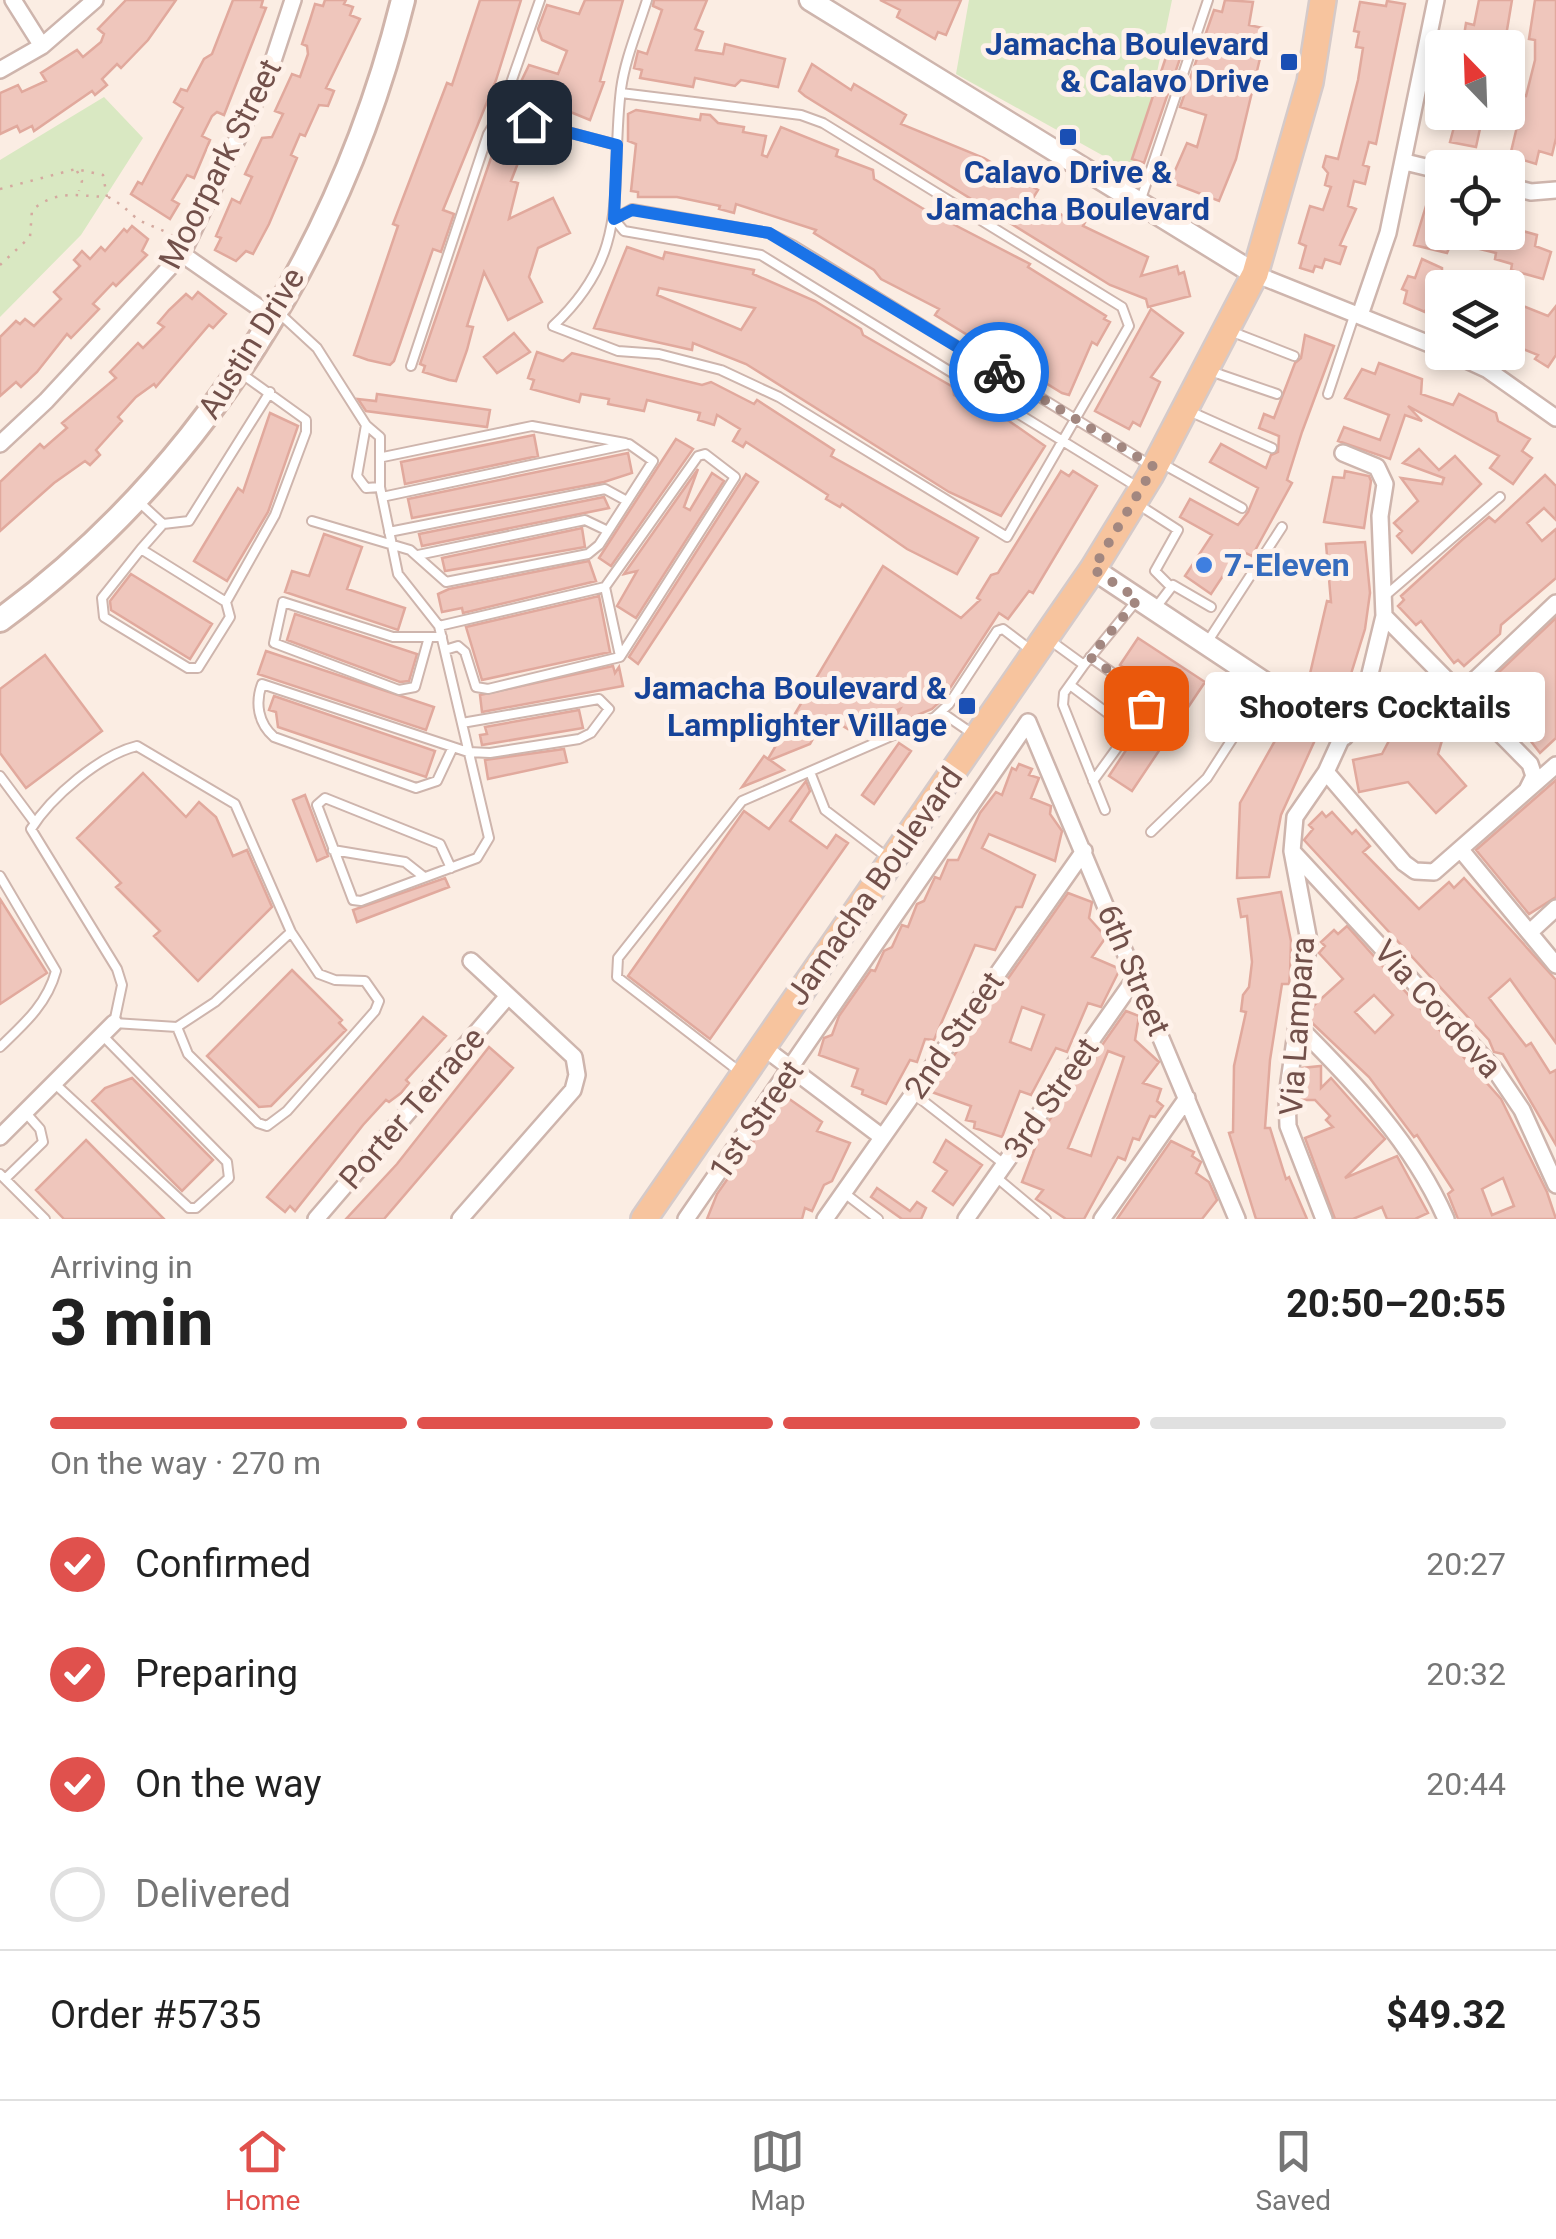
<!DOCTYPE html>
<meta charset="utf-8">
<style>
body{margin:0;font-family:Roboto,sans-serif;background:#f6f6f6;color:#222;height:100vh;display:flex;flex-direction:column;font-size:38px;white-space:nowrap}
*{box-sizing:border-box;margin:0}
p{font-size:32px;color:#767676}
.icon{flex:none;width:55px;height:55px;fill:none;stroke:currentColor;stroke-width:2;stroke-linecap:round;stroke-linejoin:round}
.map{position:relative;height:1219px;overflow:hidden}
.side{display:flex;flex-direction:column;background:#fff;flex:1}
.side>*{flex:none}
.needle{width:65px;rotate:337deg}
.controls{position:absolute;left:1425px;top:30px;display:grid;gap:20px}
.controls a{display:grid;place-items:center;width:100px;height:100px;border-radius:10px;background:#fff;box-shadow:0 5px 15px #0003;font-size:50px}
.pin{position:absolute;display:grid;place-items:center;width:85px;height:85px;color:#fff;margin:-42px;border-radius:20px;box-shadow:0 5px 15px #0006}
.courier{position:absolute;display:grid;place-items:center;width:100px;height:100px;margin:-50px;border:8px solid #1a73e8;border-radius:50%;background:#fff;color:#222;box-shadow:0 2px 12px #0007}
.bubble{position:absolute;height:70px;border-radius:10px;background:#fff;box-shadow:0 5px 15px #0003;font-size:32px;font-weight:700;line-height:70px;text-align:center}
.head em{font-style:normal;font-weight:700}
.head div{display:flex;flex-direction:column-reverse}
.head{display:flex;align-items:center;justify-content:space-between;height:170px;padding:0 50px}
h1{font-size:65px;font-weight:700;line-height:75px}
.bar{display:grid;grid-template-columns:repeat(4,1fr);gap:15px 10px;align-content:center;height:120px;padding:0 50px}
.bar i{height:12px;border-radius:8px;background:#e0e0e0}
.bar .current{background:#e0514d}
.bar p{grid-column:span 4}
.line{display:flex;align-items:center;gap:25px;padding:0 50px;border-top:2px solid #e0e0e0}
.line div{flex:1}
ol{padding:0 50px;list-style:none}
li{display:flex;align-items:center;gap:30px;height:110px}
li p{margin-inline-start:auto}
li .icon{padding:10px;border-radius:50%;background:#e0514d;color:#fff;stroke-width:4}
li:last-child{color:#767676}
li i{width:55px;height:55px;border:5px solid #e0e0e0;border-radius:50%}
.dock{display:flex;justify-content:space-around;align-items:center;height:140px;border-top:2px solid #e0e0e0;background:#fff;font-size:28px;color:#767676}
.dock a{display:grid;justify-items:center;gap:5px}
.dock .current{color:#e0514d}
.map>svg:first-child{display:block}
</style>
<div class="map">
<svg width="1556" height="1219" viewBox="0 0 1556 1219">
<rect width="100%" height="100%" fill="#fbede3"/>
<path fill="#d9e8c2" d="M969 0H1172L1136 174 956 74Z
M104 97 143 138 81 235 0 317V160Z"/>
<path fill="#efc6bc" stroke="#e1a99d" stroke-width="2.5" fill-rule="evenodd" d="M126 0H176L148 40 121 68 117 64 102 79 107 85 95 95 92 91 34 131 32 126 20 132 17 126 0 134V93L18 85 22 92 46 81 41 73 77 50 83 57 101 42 104 34 98 29Z
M233 0H263L261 7 266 8 224 115 217 112 212 116 202 136 210 140 194 178 187 175 172 200 179 204 170 219 131 194 138 182 142 184 183 108 174 102 181 89 187 91 204 59 212 54Z
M325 0H346L344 4 353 7 350 15 360 19 326 88 334 91 328 106 319 105 305 136 300 134 291 155 297 158 269 224 253 254 246 251 236 261 215 250 221 238 216 236 232 199 240 203 252 177 245 174 262 138 272 137 283 114 275 111 292 74 300 77 308 54 307 46 302 44 310 20 315 4 323 6Z
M480 0H521L496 80 443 210 454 214 441 252 433 249 394 361 390 365 368 360 354 355 398 226 393 224 447 83 452 85Z
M585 0H623L600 81 604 82 590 120 517 90 529 65 558 74 567 51 542 40 538 29 547 5 579 14Z
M654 0H707L695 29 703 32 696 50 723 54 725 44 785 59 778 87 741 80 735 86 695 78 693 87 640 78 642 70 634 68 638 51 647 54 662 10 653 6Z
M880 0H961L946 35 938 32 935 39 897 17 900 10Z
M1225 0 1253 2 1249 25 1267 29 1236 159 1219 201 1170 182 1187 143 1197 147 1206 115 1180 107 1214 10 1222 12Z
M1479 0H1512L1504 48H1462L1466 23 1474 25Z
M1535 0H1556V138L1552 155 1539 151 1536 164 1510 156 1521 110 1517 109 1520 95 1526 96 1535 60V40L1529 39Z
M1387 1 1405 4 1376 144 1369 142 1363 165 1369 167 1365 184 1354 181 1348 206 1356 209 1340 245 1346 247 1340 264 1325 259 1322 268 1315 266 1313 272 1300 268 1306 246 1299 243 1310 206 1323 210 1331 187 1325 185 1328 173 1323 167 1326 156 1338 159 1358 80 1363 48 1356 47 1359 32 1354 31 1360 2 1386 6Z
M1172 39 1185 44 1144 163 1132 159Z
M812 64 851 90 854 84 906 115 901 124 984 158 1038 190 1033 198 1069 219 1074 211 1087 219 1083 226 1148 257 1141 276 1177 266 1179 274 1184 272 1190 296 1148 307 1146 299 1110 285 805 96 799 91Z
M636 110 700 120 701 114 710 115 718 123 744 127 743 132 766 136 762 155 767 157 781 127 838 150 836 156 873 170 874 179 922 208 1030 264 1028 267 1106 316 1104 319 1110 322 1097 345 1092 342 1069 395 1062 393 935 315 939 309 881 279 874 270 814 233 816 230 736 204 734 213 719 209 720 206 677 197H638V192L631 191 636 144 628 141V114Z
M1448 112H1488L1497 114 1494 127 1481 124 1476 147 1450 142 1454 127 1446 125Z
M501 129 528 137 511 181 518 183 509 219 553 198 570 233 538 248 529 277 542 302 508 320 484 272 467 326 473 327 467 350 456 381 449 380 423 372 425 366 420 364Z
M1426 206 1442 210V238L1452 241 1447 253 1414 245Z
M132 226 148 239 142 251 147 255 116 286 113 283 93 304 99 309 71 338 67 334 37 372 21 387 16 382 0 396V337L16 321 20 324 25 319 34 326 61 299 54 292 80 266 74 260 82 251 90 259 101 247 105 251 124 229 127 232Z
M1508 227 1537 235 1535 246 1551 252 1543 279 1511 270 1512 264 1495 259 1496 253 1472 247 1476 232H1508Z
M627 247 663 259 665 252 754 270 753 274 815 301 861 329 863 335 953 387 954 395 989 416 996 419 999 414 1045 446 1001 516 949 492 746 364 693 343 692 350 594 328ZM659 288 755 308 741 330 657 295Z
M1422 259 1442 268V290L1435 287 1425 312 1404 303 1407 291 1402 289 1408 276 1415 278Z
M198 292 226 314 213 328 209 325 156 387 154 384 136 397 118 417 122 421 96 450 100 455 90 465 85 461 54 483 0 531V482L40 444 44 448 67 428 62 423 116 378 110 372 138 343 143 348 164 327 158 323 169 310 186 294 192 299Z
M1508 293 1520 298 1518 304 1548 316 1556 306V355L1548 367 1535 359 1538 355 1508 343Z
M1151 309 1183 333 1151 377 1160 382 1140 426 1133 422 1129 429 1095 411Z
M514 333 530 352 497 373 484 357Z
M1305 335 1334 346 1302 432 1287 480 1292 483 1252 556 1240 550 1211 594 1185 576 1212 535 1180 517 1190 499 1238 525 1248 512 1258 488 1210 462 1221 444 1266 468 1271 455 1278 452 1279 436 1259 428 1264 414 1274 418 1295 363 1301 358Z
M537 352 563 361 572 353 702 385 711 382 754 404 757 400 834 450 831 456 978 538 957 574 907 549 842 504 840 507 826 499 828 495 746 442 743 447 733 441 740 429 717 415 714 425 698 420 700 413 647 400 644 411 608 404 609 399 581 394 579 402 531 389 534 380 528 378Z
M1379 363 1422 379 1421 394 1453 405 1459 394 1496 413 1498 421 1530 439 1522 451 1532 458 1513 484 1490 468 1499 456 1408 406 1422 421 1405 415 1390 459 1338 441 1344 427 1380 440 1389 415 1345 398 1362 369 1375 374Z
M377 394 490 410 487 427 366 411 358 399 376 401Z
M270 413 298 426 268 512 227 581 194 561 238 488 243 492Z
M534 435 538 456 405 484 401 462Z
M676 439 693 449 611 566 599 558Z
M1419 449 1439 470 1455 456 1481 484 1412 553 1397 536 1402 531 1394 523 1418 501 1401 478 1442 484 1444 478 1403 463Z
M628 453 632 473 604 482 412 518 408 499Z
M698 469 684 507 690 510 712 473 724 481 636 618 617 606 637 571 624 574Z
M1061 471 1069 476 1073 471 1097 486 1033 593 1029 591 1008 619 999 613 943 699 932 709 889 727 900 709 848 729 826 716 810 744 770 760 784 770 742 787 764 756 768 759 883 566 961 618 980 600 977 598 991 575 998 573Z
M1345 471 1369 476 1371 481 1364 528 1324 522 1333 477 1344 478Z
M746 474 758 482 638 664 629 657Z
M1545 475 1556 486V520L1544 508 1527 523 1542 541 1556 529V578L1501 625 1500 634 1464 666 1458 660 1454 663 1421 621 1416 625 1398 606 1404 600 1401 596 1462 540 1489 517 1495 522Z
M604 497 609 508 422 546 419 534Z
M582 528 585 547 445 571 442 558Z
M324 534 362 547 347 589 405 608 398 630 285 592 292 571 309 576Z
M1365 542 1370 593 1365 629 1345 693 1309 678 1327 601 1331 602 1326 544Z
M589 561 596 581 463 613 462 608 442 612 438 594 449 589Z
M131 574 212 624 190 659 111 610 110 601Z
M599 596 610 652 482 680 466 627Z
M295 614 417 654 409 681 400 682 287 640Z
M1556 618V738L1540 753 1501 703 1495 708 1479 691Z
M1138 638 1205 682 1132 791 1109 776 1163 694 1120 665Z
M266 651 434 707 426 730 258 674Z
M45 655 102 731 26 788 0 753V689Z
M613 666 615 673 619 667 623 686 482 712 480 695Z
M274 696 435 751 426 777 278 727 276 712 269 710Z
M1421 697 1452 707 1438 754 1466 786 1436 813 1408 782 1359 792 1353 760 1382 754 1392 735 1411 727Z
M579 710 583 728 482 745 480 735 487 734 485 727Z
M1285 723 1315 740 1281 815 1269 877 1237 878 1240 803Z
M899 743 911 751 874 804 862 795Z
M564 749 567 762 488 779 485 760Z
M1019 764 1032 769 1029 775 1039 778 1031 798 1051 806 1050 814 1062 831 1055 861 989 834 982 848 1035 875 1022 907H1016L995 950 975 945 934 1040 925 1039 917 1062 910 1060 886 1104 862 1094 863 1090 852 1086 858 1069 819 1055 824 1038 832 1035 839 1016 871 970 875 971 884 951 892 947 902 925 908 927 917 904 924 901 935 877 940 879 948 860H958L980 813 996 792 1002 795 1012 768 1016 770Z
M143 773 186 817 199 802 216 817 233 856 247 850 272 907 198 981 154 936 160 931 116 887 121 883 77 838Z
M1556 780V897L1529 914 1476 850Z
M806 781 810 791 790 821 827 848 836 835 848 843 710 1039 628 976 744 811 769 829Z
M305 795 328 856 317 861 293 800Z
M1322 812 1326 817 1332 812 1352 834 1356 830 1370 846 1363 852 1419 909 1449 882 1454 888 1464 878 1556 980V1043L1510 979 1489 998 1526 1046 1531 1043 1550 1073 1556 1070V1145L1503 1054 1494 1052 1489 1040 1304 840 1313 829 1309 825Z
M445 878 449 887 357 922 353 910Z
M1281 892 1291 941 1290 974 1289 984H1282L1270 1060 1265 1128H1270L1286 1179 1289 1177 1307 1219H1256L1229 1133 1233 1132 1234 1066 1246 1012 1241 1011 1243 995 1249 987 1252 962 1247 916 1241 917 1238 899Z
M1068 893 1092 902 1089 918 1106 937 1092 957 1120 969 1101 1007 1088 1003 1067 1052 1056 1048 1031 1095 1020 1091 1002 1137 974 1128 975 1122 966 1120 971 1106 929 1091ZM1022 1007 1044 1015 1031 1050 1010 1042Z
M0 899 47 973 0 1004Z
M1347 926 1501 1099 1547 1192 1556 1219H1458L1448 1194 1453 1190 1417 1135 1414 1137 1369 1077 1309 1020 1311 1008 1343 979 1319 953 1325 946 1321 942 1334 930 1338 934ZM1374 995 1393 1015 1375 1033 1355 1012ZM1503 1178 1514 1206 1492 1215 1482 1189Z
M292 970 342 1020 339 1023 346 1030 271 1106 259 1107 207 1056Z
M1126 1011 1139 1016 1135 1040 1159 1062 1143 1083 1161 1089 1157 1101 1163 1106 1155 1117 1150 1116 1139 1140 1133 1138 1125 1160 1118 1157 1084 1219H1066L1036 1199 1043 1190 1022 1182 1041 1132ZM1108 1051 1124 1057 1091 1156 1068 1148Z
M423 1017 446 1036 406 1080 409 1083 401 1093 389 1102 386 1100 363 1125 295 1211 290 1206 285 1212 267 1197Z
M489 1047 513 1068 384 1219H346L397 1164Z
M1321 1066V1088L1331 1078 1385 1139 1345 1178 1397 1156 1428 1213 1415 1219H1387L1382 1207 1353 1219H1335L1305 1138 1333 1127 1326 1120 1330 1116 1315 1100H1298L1302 1068Z
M132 1078 213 1160 182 1191 92 1101 105 1088Z
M785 1096 822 1122 817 1131 850 1143 832 1181 824 1185 812 1211 805 1208 802 1219H707L717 1194Z
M86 1140 164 1219H64L36 1190Z
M946 1140 982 1165 953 1205 933 1191 947 1171 934 1162Z
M1171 1141 1194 1152 1192 1156 1201 1162 1196 1173 1209 1182 1217 1200 1202 1219H1117Z
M877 1188 910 1211 917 1202 926 1208 921 1219H902L871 1197Z"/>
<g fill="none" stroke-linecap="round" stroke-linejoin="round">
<g stroke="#ceb5ad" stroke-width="12">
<path id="service" d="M621 93 801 115 823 123 1122 307 1129 326 1007 537 779 397 721 370 659 354 618 351 553 326C634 250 609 188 621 89 625 59 638 29 647 0
M500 114 617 145
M1141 199 1208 0
M278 312 317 348 366 425 380 437V487L366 488 357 476 366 425
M1230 331 1294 356
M411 366 488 134 500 114 540 0
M1210 371 1277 394
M1328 394 1355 313
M1189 411 1272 448
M383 457 532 426 625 443
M1161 463 1242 508
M380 487 398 574 439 626 489 838 477 858 361 901 353 900 317 805 325 798 440 844 451 868
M1139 488 761 255 624 231 614 219 632 209 769 233 793 245 1150 465
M138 501 163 524 141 549 226 602 275 515 306 432V420L242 374
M1139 505 1178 530 1155 571 1170 586
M312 521 410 550 446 582 588 554 599 545 653 461 629 444 382 497
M163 524 189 521 270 392
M389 532 605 489 627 501
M141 549 102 598 104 617 188 668H198L230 617 226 602
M418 555 585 520 608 531
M605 587 620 656
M1386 595 1500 497
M1157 606 1173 585 1211 607
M439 626 605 587 698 456 705 454 735 477 620 657 488 689 476 687 465 652 458 646 445 650
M429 637 415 687 399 690 274 643 283 602 393 637H442
M1051 641 1084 665 1138 599
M1208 641 1282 527
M1090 657 1142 694 1146 708 1093 781
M1084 665 1064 693 1063 705 1105 810
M1070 685 1130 730
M941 712 973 734
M453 747 437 781 416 788 274 737C258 723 255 703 262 684L468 752 490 753 579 739 591 733 609 709 599 699 462 723
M810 772 825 810 888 858
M0 776 35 823
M1151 832 1207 778 1267 685
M333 850 405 862 424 877
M0 876 56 971C47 1004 24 1024 0 1047
M177 1027 188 1054 258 1123 267 1126 287 1111 375 1011 379 1001 365 981 335 980 319 974 291 932 235 804 137 746C100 755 51 797 31 829L117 969 122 985 114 1023 177 1027 215 1002 291 932
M740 1072 617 977 618 958 742 801 935 717 949 704 997 631 1003 629 1032 651
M54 1083 189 1208H196L229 1178 227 1162 102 1035
M913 1093 1004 1164
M0 1174 45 1219
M996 1177 1046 1219
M5 1179 43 1142 40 1129 25 1112
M843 1192 878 1219"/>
</g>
<g stroke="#ceb5ad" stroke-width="20">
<path id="minor" d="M13 0 42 46
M0 70 42 46 95 0
M1405 162 1442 171
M1508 186 1531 192 1556 190
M182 254 271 316
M1255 274 1442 349
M1360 315 1388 233 1436 0
M1449 352 1488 370 1556 418
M0 444 46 401 182 254 269 73 293 0
M1384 616 1530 764 1534 776 1527 790
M1461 693 1556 603
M1028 722 1237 1219
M1326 772 1404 863 1415 871 1434 872 1556 765
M1461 850 1556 965
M1292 851 1495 1070 1522 1110 1556 1185
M1530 932 1556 908
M1297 1025C1355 1083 1413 1143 1446 1219
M763 1047 882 1137
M0 1137 114 1023
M316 1219 508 996
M460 1219 573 1090 577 1075 574 1057 471 961
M686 1219 1028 722
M825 1219 1084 851
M966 1219 1136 977
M1102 1219 1187 1098
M1324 1219 1288 1126 1287 1096 1309 941 1292 851 1295 817 1326 772 1369 678 1384 616 1380 516 1385 484 1377 467 1343 453"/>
</g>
<g stroke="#ceb5ad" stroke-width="25">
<path id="tertiary" d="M810 0 1255 274
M1093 569 1343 735"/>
</g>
<g stroke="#d0b4aa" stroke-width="28">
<path id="secondary" d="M0 620C203 472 343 243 403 0"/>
</g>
<g stroke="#d5cac9" stroke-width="30">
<path id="primary" d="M644 1219 1093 569 1150 476 1255 274 1310 82 1323 0"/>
</g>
<path stroke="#d4a99f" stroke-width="2.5" stroke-dasharray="2.5 8" stroke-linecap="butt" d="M77 171 82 181 79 191
M0 189 76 169 103 175 107 197C76 196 58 189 32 210L30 237 0 265
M108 197C120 203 126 209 135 217 146 226 160 227 172 236"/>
<use href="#service" stroke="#fff" stroke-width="8"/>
<use href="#minor" stroke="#fff" stroke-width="15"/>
<use href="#tertiary" stroke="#fff" stroke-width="20"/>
<use href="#secondary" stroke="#fff" stroke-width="22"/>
<use href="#primary" stroke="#f7c49e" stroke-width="25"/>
</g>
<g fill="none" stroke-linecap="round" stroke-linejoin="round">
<path stroke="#a28780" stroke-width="10" stroke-dasharray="0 18" d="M999 372 1154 467 1093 569 1138 599 1090 657 1142 694 1146 708"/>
<path stroke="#1a73e8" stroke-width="12" d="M529 122 617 145 614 219 632 210 769 233 999 372"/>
</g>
<g fill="#1a4fb4" stroke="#fef1e9" stroke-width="4">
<rect x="1279" y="52" width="20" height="20" rx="5"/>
<rect x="1058" y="127" width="20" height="20" rx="5"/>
<rect x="957" y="696" width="20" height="20" rx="5"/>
</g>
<circle fill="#3f7fe0" stroke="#fef1e9" stroke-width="4" cx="1204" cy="565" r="10"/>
<g text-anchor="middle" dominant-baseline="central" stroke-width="10" stroke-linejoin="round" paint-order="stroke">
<g font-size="32" font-weight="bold" fill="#164399" stroke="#fef1e9" text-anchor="end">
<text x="1269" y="44">Jamacha Boulevard<tspan x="1269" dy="37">&amp; Calavo Drive</tspan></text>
<text x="1068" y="172" text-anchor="middle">Calavo Drive &amp;<tspan x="1068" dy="37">Jamacha Boulevard</tspan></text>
<text x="947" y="688">Jamacha Boulevard &amp;<tspan x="947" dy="37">Lamplighter Village</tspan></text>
</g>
<g font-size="32" fill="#72504a" stroke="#fef1e9">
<text transform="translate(220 164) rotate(-63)">Moorpark Street</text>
<text transform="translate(251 343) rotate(-58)">Austin Drive</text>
<text transform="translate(874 886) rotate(-55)">Jamacha Boulevard</text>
<text transform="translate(1134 970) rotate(67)">6th Street</text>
<text transform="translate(1438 1009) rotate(48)">Via Cordova</text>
<text transform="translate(1297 1026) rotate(-86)">Via Lampara</text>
<text transform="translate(954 1035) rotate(-55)">2nd Street</text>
<text transform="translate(1051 1098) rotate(-55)">3rd Street</text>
<text transform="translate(412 1108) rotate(-49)">Porter Terrace</text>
<text transform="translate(756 1120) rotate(-55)">1st Street</text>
</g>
<g font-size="32" font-weight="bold" fill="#366cbe" stroke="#fef1e9" text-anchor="start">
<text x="1224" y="565">7-Eleven</text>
</g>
</g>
</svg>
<div class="controls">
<a><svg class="needle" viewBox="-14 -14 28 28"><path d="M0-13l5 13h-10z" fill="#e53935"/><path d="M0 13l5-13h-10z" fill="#767676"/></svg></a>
<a><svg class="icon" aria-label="locate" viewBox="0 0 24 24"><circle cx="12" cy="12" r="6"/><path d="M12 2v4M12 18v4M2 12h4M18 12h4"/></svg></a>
<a><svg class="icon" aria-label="layers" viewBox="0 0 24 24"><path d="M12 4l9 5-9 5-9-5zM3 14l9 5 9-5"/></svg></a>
</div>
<div class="pin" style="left:1146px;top:708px;background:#ea580c"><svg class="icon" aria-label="bag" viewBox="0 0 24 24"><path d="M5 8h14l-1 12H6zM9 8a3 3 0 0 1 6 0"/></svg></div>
<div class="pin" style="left:529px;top:122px;background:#1f2937"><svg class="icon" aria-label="home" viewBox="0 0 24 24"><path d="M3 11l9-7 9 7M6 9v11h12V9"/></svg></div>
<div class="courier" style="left:999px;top:372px"><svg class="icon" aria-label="bike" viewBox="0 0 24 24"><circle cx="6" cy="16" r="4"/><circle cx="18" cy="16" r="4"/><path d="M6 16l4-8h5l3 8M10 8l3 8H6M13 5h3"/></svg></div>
<div class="bubble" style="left:1205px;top:672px;width:340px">Shooters Cocktails</div>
</div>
<section class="side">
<div class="head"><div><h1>3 min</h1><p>Arriving in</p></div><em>20:50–20:55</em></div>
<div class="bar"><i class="current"></i><i class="current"></i><i class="current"></i><i></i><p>On the way · 270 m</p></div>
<ol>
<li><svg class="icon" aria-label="check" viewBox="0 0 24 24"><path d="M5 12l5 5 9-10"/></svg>Confirmed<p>20:27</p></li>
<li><svg class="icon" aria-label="check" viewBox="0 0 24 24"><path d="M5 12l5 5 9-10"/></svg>Preparing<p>20:32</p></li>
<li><svg class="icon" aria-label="check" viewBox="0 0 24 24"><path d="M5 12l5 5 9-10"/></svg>On the way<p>20:44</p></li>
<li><i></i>Delivered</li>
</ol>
<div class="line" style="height:130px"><div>Order #5735</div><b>$49.32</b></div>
</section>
<nav class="dock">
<a class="current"><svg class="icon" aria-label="home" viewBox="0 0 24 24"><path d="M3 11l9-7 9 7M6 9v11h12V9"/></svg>Home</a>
<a><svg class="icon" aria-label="map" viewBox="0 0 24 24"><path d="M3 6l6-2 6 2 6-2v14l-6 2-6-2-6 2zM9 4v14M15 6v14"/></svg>Map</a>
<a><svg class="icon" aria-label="saved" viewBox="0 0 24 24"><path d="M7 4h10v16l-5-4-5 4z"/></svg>Saved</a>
</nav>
